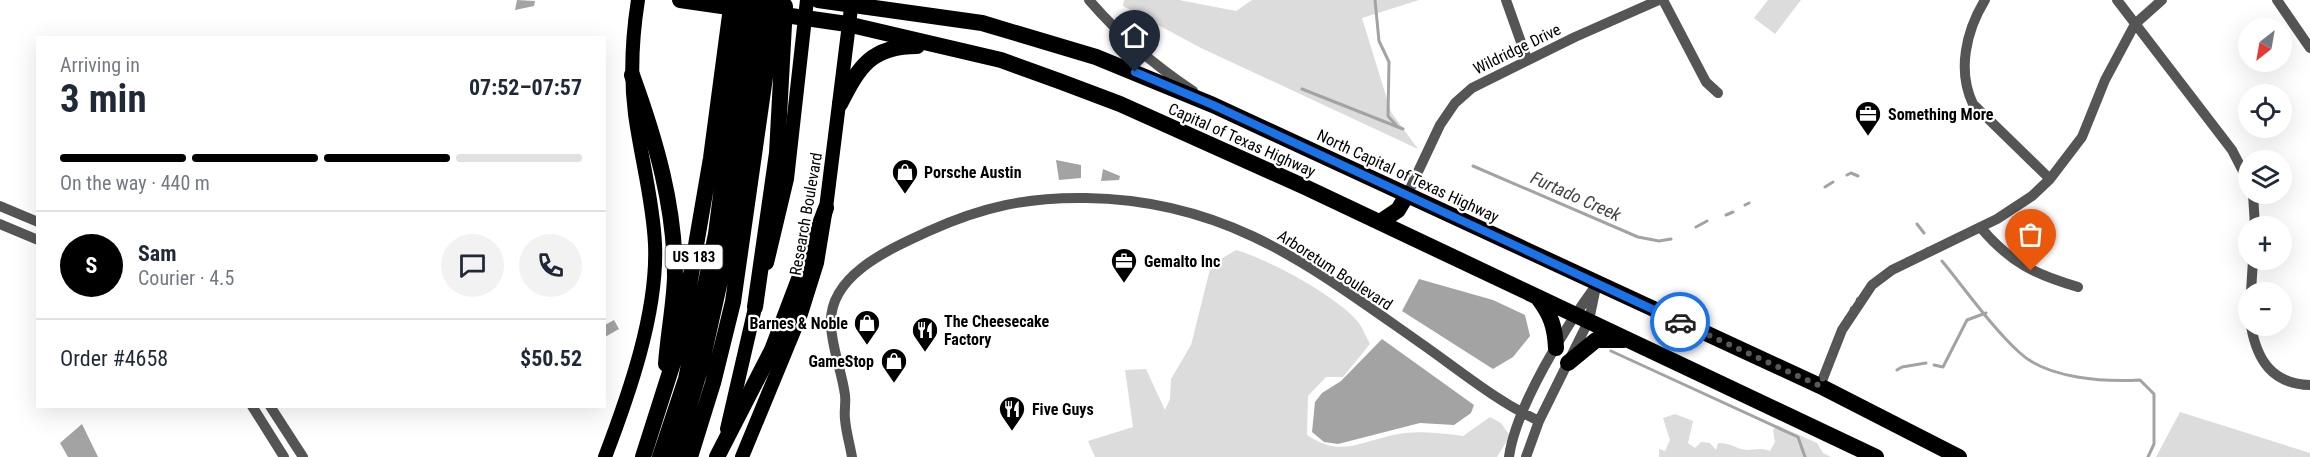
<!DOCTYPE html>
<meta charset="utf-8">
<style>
body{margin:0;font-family:"Roboto Condensed",sans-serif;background:#f2f2f3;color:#1f2937;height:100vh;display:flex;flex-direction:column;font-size:22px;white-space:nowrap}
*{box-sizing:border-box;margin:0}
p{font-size:20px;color:#747a83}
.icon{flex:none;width:33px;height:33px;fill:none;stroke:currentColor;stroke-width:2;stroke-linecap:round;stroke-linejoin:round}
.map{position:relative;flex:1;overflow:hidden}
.sheet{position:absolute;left:36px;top:36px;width:570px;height:372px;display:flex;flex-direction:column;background:#fff;border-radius:0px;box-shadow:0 6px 24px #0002}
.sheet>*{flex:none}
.needle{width:39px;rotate:211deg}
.tools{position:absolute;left:2238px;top:18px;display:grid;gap:12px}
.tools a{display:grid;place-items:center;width:54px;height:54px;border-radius:50%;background:#fff;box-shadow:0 6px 24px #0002;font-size:30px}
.pin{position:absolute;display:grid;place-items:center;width:51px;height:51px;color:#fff;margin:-62px -26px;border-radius:50% 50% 50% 0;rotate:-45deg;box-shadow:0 0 6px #0007}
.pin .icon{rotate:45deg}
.courier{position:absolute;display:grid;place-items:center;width:60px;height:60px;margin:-30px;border:4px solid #1a73e8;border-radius:50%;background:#fff;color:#222;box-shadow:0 2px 8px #0007}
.headline em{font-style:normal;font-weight:700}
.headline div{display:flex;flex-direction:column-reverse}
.headline{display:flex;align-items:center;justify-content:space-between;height:102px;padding:0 24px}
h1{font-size:39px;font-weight:700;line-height:45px}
.bar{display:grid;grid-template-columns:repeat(4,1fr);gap:9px 6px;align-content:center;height:72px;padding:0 24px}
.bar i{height:8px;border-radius:4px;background:#e0e1e3}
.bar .on{background:#000}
.bar p{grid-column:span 4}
.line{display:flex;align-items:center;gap:15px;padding:0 24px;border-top:2px solid #e0e1e3}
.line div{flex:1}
.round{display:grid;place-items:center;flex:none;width:63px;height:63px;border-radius:32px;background:#f2f2f3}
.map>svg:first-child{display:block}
</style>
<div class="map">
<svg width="2310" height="457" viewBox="0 0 2310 457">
<rect width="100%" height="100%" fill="#fff"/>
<path fill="#dcdcdc" d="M1124 0H1179L1236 11 1252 0H1419L1362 18 1391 112 1418 149 1201 48 1123 6Z
M1768 0H1801L1775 34 1754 18Z
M1236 250C1268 259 1339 297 1359 323 1363 329 1366 337 1370 344L1343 377H1326L1308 396 1307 435C1340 457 1357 443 1393 435 1416 430 1439 433 1463 436L1490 417 1501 423 1510 436 1497 457H1095L1088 441 1133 427 1125 370 1146 369 1165 410 1170 399 1171 379 1191 345 1211 265Z
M2180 412 2310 453V457H2156Z
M1675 414 1693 421 1688 443 1695 448 1701 442 1710 443 1716 450 1718 443C1729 443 1732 446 1741 449 1751 452 1758 446 1770 451L1775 442 1773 430 1777 425 1817 443 1823 453 1831 457H1659V449L1665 451 1670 440 1663 418Z"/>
<path fill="#a3a3a3" d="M517 0 535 1 534 6 515 10Z
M1056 160 1081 165V178L1059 180Z
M1103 169 1120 176 1119 180 1101 181Z
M1419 279 1493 300 1525 315 1530 336 1513 357 1493 369 1402 311Z
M614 320 619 329 605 337V325Z
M1382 339 1474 405 1471 413 1454 425 1420 423 1338 444 1324 442 1312 432 1315 402 1322 393 1341 381Z
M82 424 98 457H68L60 443Z"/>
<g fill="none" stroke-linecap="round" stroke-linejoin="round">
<path stroke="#a3a3a3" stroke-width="3" d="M1375 0 1379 41 1389 62 1388 116 1397 126
M1302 89 1403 129
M1473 166 1638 237 1659 241 1671 239
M1847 175 1851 173 1858 176
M1825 187 1833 182
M1745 205 1749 203
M1726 215 1733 212
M1917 224 1924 233
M1696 227 1707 221
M1942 261C1965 289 1994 330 2020 353 2048 379 2105 382 2140 380L2154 394V444L2148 457
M1611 351 1798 437 1805 457
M1934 365 1943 367 1967 320 1986 313
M1897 370 1902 367 1926 363"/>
<path stroke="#555" stroke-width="10" d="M1089 0C1120 36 1154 65 1193 91
M1506 0 1527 59
M1663 0 1706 82 1718 93
M1985 0C1966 31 1957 71 1973 104L2050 179
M2117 0 2232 150 2248 181
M2277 0 2310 48
M2253 194 2255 226
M1407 195 1440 125 1455 103 1472 88 1575 37 1659 0
M0 206 38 222
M0 224 38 240
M1981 228C2011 263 2034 274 2078 287
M2251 292 2253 260
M2251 326C2257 360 2272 384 2310 385
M1820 386 1842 330 1872 285 1892 270 1997 219 2032 196 2050 179 2082 137 2105 80 2135 24 2162 0
M252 406 284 457
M270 406 303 457
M852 457C850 445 846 432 845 419 844 411 846 403 845 395 842 372 832 349 831 325 828 275 890 249 929 231 982 207 1027 197 1086 198 1227 200 1309 265 1419 342 1458 369 1496 401 1539 421
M1509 457C1516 406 1566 326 1597 284
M1526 457 1539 421 1589 320 1596 287"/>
<path stroke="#000" stroke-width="14" d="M767 263 787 179 807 0
M727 429 757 299
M605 457C629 394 658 312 655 244 653 200 641 158 635 114 630 75 632 38 638 0
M742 457 801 314 817 263 826 208 852 0"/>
<path stroke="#000" stroke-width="16" d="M680 0 847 24 1001 60 1059 81 1120 104 1305 187 1876 457
M818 0 982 23 1096 57 1213 105 1820 386 1959 457
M632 75C656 141 675 206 675 277 674 306 668 335 666 364
M840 104C859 66 872 46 917 46
M1380 222 1398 210 1407 195
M1538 298C1551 315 1555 327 1556 348
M755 307 777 153 785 6
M1568 363 1596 340H1624
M643 457 679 344 711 158 732 0
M660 457 686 379 716 234 746 0
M674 457 701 366 732 227 761 2
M690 457 713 383 733 302 776 0
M717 457 772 350 826 208"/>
</g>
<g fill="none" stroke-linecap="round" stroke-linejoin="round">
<path stroke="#595959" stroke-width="6" stroke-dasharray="0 10.8" d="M1680 322 1820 386C1833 351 1845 310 1873 284 1902 257 1946 244 1981 228L1998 248 2031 271"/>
<path stroke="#1a73e8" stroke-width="8" d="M1135 72 1213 105 1680 322"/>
</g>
<defs>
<g id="office-pin" transform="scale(1.35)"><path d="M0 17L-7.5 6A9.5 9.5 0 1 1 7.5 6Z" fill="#000" stroke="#fff"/><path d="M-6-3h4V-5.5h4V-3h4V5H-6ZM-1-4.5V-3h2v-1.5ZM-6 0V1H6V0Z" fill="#fff"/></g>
<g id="shop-pin" transform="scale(1.35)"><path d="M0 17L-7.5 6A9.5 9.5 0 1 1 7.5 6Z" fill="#000" stroke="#fff"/><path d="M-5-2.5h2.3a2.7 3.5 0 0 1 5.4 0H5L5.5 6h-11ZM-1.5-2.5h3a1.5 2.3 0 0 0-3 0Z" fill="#fff"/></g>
<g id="restaurant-pin" transform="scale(1.35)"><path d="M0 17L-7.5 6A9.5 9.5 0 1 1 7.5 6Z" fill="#000" stroke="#fff"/><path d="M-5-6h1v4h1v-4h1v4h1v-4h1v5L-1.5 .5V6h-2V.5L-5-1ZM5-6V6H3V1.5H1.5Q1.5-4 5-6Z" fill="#fff"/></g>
</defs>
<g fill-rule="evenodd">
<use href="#office-pin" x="1868" y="114"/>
<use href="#shop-pin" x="905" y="172"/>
<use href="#office-pin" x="1124" y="261"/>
<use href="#shop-pin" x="867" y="323"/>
<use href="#restaurant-pin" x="925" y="330"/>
<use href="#shop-pin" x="894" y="361"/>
<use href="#restaurant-pin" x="1012" y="409"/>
</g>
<g text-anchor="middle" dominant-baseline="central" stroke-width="4.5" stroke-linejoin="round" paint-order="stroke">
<rect fill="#fff" stroke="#4c4c4c" stroke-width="1.5" x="665.5" y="245" width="57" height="24" rx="4.5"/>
<g font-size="15" font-weight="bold" fill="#000">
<text x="694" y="257">US 183</text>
</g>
<g font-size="16" fill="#000" stroke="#fff">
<text transform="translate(1517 49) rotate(-26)">Wildridge Drive</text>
<text transform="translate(1242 140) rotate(24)">Capital of Texas Highway</text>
<text transform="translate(1408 176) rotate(25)">North Capital of Texas Highway</text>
<text transform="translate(806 214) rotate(-80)">Research Boulevard</text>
<text transform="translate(1335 270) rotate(33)">Arboretum Boulevard</text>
</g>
<g font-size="16" font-weight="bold" fill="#000" stroke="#fff" text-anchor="start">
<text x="1888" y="114">Something More</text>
<text x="924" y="172">Porsche Austin</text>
<text x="1144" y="261">Gemalto Inc</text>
<text x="944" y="321">The Cheesecake<tspan x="944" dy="18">Factory</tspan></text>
<text x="848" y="323" text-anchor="end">Barnes &amp; Noble</text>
<text x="874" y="361" text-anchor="end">GameStop</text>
<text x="1032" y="409">Five Guys</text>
</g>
<g font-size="18" font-style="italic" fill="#444" stroke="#fff">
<text transform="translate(1576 196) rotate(24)">Furtado Creek</text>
</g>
</g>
</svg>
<div class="tools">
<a><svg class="needle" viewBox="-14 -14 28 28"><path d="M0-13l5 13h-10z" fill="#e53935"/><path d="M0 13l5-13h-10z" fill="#747a83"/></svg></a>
<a><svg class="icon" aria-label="locate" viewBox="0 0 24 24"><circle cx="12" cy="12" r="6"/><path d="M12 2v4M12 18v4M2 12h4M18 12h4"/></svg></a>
<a><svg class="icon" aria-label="layers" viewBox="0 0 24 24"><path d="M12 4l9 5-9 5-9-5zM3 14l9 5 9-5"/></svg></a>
<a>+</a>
<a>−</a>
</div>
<div class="pin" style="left:2031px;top:271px;background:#ea580c"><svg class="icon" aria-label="bag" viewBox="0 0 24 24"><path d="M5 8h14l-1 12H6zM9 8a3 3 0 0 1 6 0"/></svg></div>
<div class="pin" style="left:1135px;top:72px;background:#1f2937"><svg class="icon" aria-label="home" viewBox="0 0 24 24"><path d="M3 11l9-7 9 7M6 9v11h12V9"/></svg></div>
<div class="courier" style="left:1680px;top:322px"><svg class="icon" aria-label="car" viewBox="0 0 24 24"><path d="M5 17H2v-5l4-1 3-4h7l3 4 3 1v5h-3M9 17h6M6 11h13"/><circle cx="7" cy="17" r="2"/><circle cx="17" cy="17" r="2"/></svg></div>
<section class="sheet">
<div class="headline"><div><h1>3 min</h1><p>Arriving in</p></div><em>07:52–07:57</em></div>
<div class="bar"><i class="on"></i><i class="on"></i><i class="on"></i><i></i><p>On the way · 440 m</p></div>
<div class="line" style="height:108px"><b class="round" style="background:#000;color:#fff">S</b><div><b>Sam</b><p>Courier · 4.5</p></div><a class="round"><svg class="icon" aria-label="chat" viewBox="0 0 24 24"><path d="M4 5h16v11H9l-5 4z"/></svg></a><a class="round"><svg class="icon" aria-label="phone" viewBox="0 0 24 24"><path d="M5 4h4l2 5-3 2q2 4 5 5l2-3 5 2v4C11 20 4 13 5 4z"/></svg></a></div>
<div class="line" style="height:78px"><div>Order #4658</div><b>$50.52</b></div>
</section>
</div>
